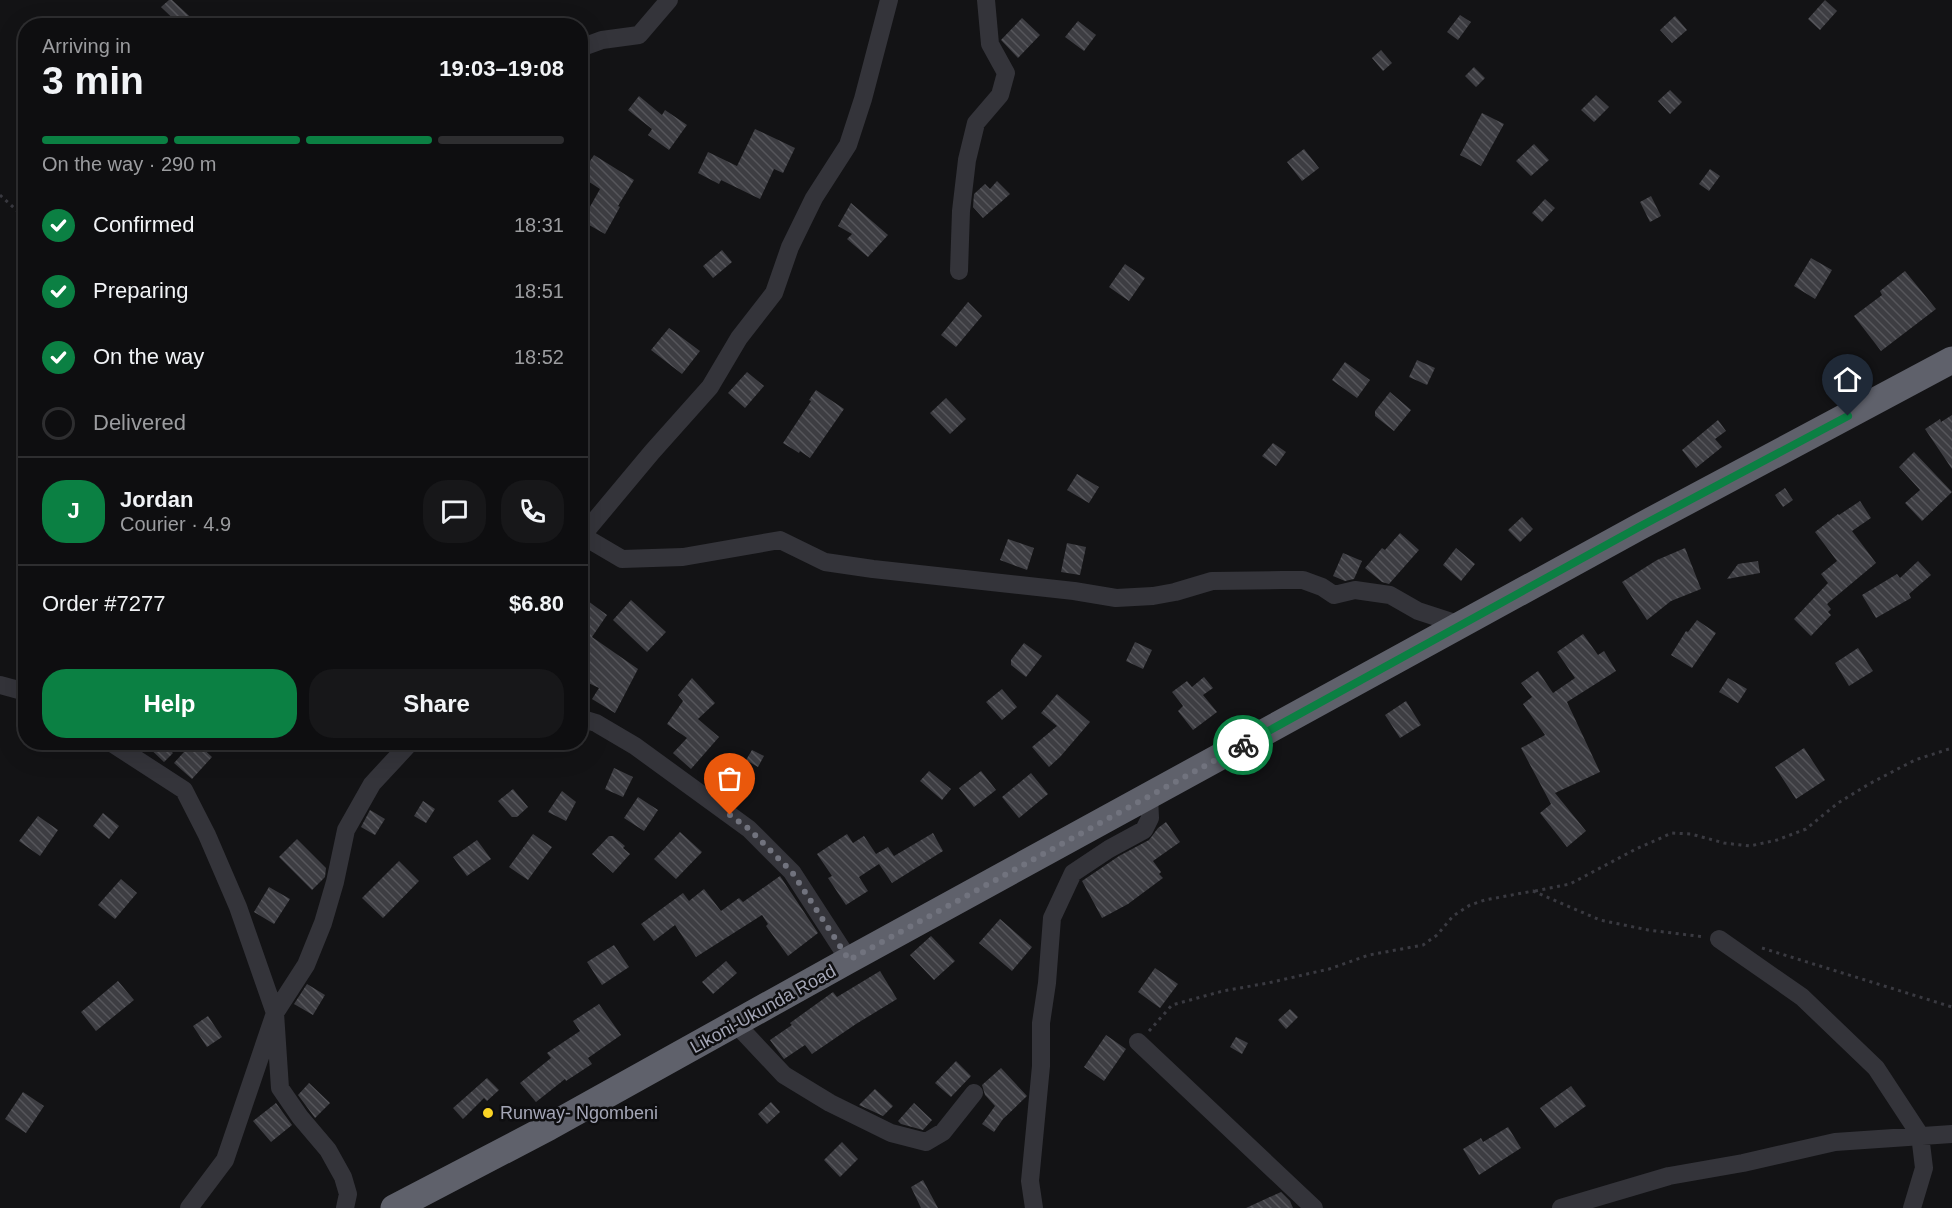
<!DOCTYPE html>
<meta charset="utf-8">
<style>
body{margin:0;font-family:Arial,sans-serif;background:#171719;color:#f1f3f6;height:100vh;display:flex;flex-direction:column;font-size:22px;white-space:nowrap}
*{box-sizing:border-box;margin:0}
p{font-size:20px;color:#9b9c9f}
.icon{flex:none;width:33px;height:33px;fill:none;stroke:currentColor;stroke-width:2;stroke-linecap:round;stroke-linejoin:round}
.map{position:relative;flex:1;overflow:hidden}
.panel{position:absolute;left:18px;top:18px;width:570px;height:732px;display:flex;flex-direction:column;background:#0e0e10;border-radius:24px;box-shadow:0 6px 24px #0002,0 0 0 2px #2e2e30}
.panel>*{flex:none}
.pin{position:absolute;display:grid;place-items:center;width:51px;height:51px;color:#fff;margin:-62px -26px;border-radius:50% 50% 50% 0;rotate:-45deg;box-shadow:0 0 6px #0007}
.pin .icon{rotate:45deg}
.courier{position:absolute;display:grid;place-items:center;width:60px;height:60px;margin:-30px;border:4px solid #0b8043;border-radius:50%;background:#fff;color:#222;box-shadow:0 2px 8px #0007}
.headline em{font-style:normal;font-weight:700}
.headline div{display:flex;flex-direction:column-reverse}
.headline{display:flex;align-items:center;justify-content:space-between;height:102px;padding:0 24px}
h1{font-size:39px;font-weight:700;line-height:45px}
.bar{display:grid;grid-template-columns:repeat(4,1fr);gap:9px 6px;align-content:center;height:72px;padding:0 24px}
.bar i{height:8px;border-radius:4px;background:#2e2e30}
.bar .on{background:#0b8043}
.bar p{grid-column:span 4}
.line{display:flex;align-items:center;gap:15px;padding:0 24px;border-top:2px solid #2e2e30}
.line div{flex:1}
.round{display:grid;place-items:center;flex:none;width:63px;height:63px;border-radius:24px;background:#171719}
ol{padding:0 24px;list-style:none}
li{display:flex;align-items:center;gap:18px;height:66px}
li p{margin-inline-start:auto}
li .icon{padding:6px;border-radius:50%;background:#0b8043;color:#fff;stroke-width:4}
li:last-child{color:#9b9c9f}
li i{width:33px;height:33px;border:3px solid #2e2e30;border-radius:50%}
.action{display:flex;gap:12px;margin-top:auto;padding:12px 24px}
.action a{flex:1;height:69px;border-radius:24px;background:#0b8043;color:#fff;font-size:24px;font-weight:700;line-height:69px;text-align:center}
.action a+a{background:#171719;color:#f1f3f6}
.map>svg:first-child{display:block}
</style>
<div class="map">
<svg width="1952" height="1208" viewBox="0 0 1952 1208">
<defs>
<pattern id="building-back-hatch" width="6" height="6" patternUnits="userSpaceOnUse" patternTransform="scale(1.5)"><rect width="6" height="6" fill="#3d3d42"/><path d="M-1 5l2 2M0 0l6 6M5-1l2 2" fill="none" stroke="#56565b"/></pattern>
</defs>
<rect width="100%" height="100%" fill="#131315"/>
<path fill="url(#building-back-hatch)" d="M169 0H172L200 26H181L161 7Z
M1825 0 1837 11 1820 30 1808 19Z
M1460 15 1471 22 1458 40 1447 32Z
M1675 16 1687 30 1672 43 1660 30Z
M1022 18 1040 35 1018 58 1001 40Z
M1078 21 1096 35 1084 51 1065 37Z
M1381 50 1392 63 1383 71 1372 58Z
M1474 67 1485 78 1476 87 1465 76Z
M1670 90 1682 102 1670 114 1658 101Z
M1596 95 1609 107 1594 122 1581 110Z
M639 96 662 115 665 110 687 125 669 150 648 135 652 129 628 110Z
M1482 113 1504 124 1481 166 1460 155Z
M755 129 795 148 783 173 774 169 760 199 721 180 719 184 698 173 708 152 737 166Z
M1534 144 1549 160 1531 176 1516 161Z
M1304 149 1319 168 1302 181 1287 162Z
M594 155 634 180 618 206 620 207 605 234 582 221 600 189 580 176Z
M1710 169 1720 176 1709 191 1699 184Z
M997 181 1010 194 983 218 973 207 974 194 985 184 990 189Z
M1651 196 1661 216 1650 222 1640 202Z
M1545 199 1555 208 1542 222 1532 213Z
M851 203 888 235 868 257 847 239 852 234 838 226Z
M722 250 732 262 713 278 703 266Z
M1811 258 1832 270 1815 299 1794 286Z
M1125 264 1145 278 1129 301 1109 287Z
M1905 271 1936 309 1881 351 1854 316 1882 295 1880 291Z
M968 302 982 316 956 347 941 335Z
M669 328 700 351 682 374 651 350Z
M1417 360 1435 368 1427 385 1409 377Z
M1345 362 1370 380 1357 398 1332 380Z
M747 372 764 386 745 408 728 393Z
M816 390 844 409 810 458 800 451 799 453 783 443 811 401 809 400Z
M1390 392 1411 410 1394 431 1375 416V411Z
M946 398 966 419 950 434 930 413Z
M1952 415V469L1925 429 1940 419 1941 422Z
M1718 420 1726 431 1715 439 1722 447 1696 468 1682 450Z
M1273 443 1286 452 1276 466 1262 456Z
M1914 452 1952 492 1922 521 1905 503 1920 490 1899 467Z
M1077 474 1099 487 1089 503 1067 490Z
M1785 488 1793 500 1783 507 1775 495Z
M1860 501 1871 518 1852 531 1876 563 1827 604 1831 609 1828 612 1831 615 1811 636 1794 619 1828 583 1821 574 1837 561 1815 532 1838 514 1839 515Z
M1522 517 1533 529 1520 542 1508 530Z
M1400 533 1419 550 1389 584 1382 582 1365 568 1382 548 1385 550Z
M1008 539 1034 548 1027 570 1000 560Z
M1067 543 1086 547 1080 575 1061 572Z
M1456 548 1475 564 1461 581 1443 565Z
M1685 548 1701 589 1671 601 1647 620 1622 582 1657 560Z
M1343 553 1362 561 1354 579 1345 581 1333 576Z
M1758 561 1760 573 1727 579 1738 564Z
M1918 561 1931 575 1909 594 1911 598 1876 618 1862 595 1897 574 1900 578Z
M631 600 666 632 647 652 613 620Z
M588 601 607 615 592 637 638 669 615 713 592 699 599 688 580 679V612Z
M1697 620 1716 633 1692 668 1671 655 1686 631 1688 632Z
M1583 634 1598 655 1604 651 1616 671 1567 702 1600 772 1555 793 1586 831 1567 847 1540 813 1551 804 1521 748 1545 735 1523 704 1532 697 1521 683 1538 671 1553 693 1575 678 1557 652Z
M1135 642 1152 650 1143 669 1126 661Z
M1024 643 1042 656 1026 677 1011 665V660Z
M1858 648 1873 671 1849 686 1835 663Z
M1204 677 1213 688 1203 695 1217 712 1193 730 1178 711 1183 706 1172 692 1187 681 1192 687Z
M692 678 715 703 698 719 719 737 691 769 673 753 687 738 667 724 683 701 678 695Z
M1728 678 1747 689 1738 703 1719 692Z
M1002 689 1017 707 1002 720 986 702Z
M1057 694 1090 722 1060 757 1049 767 1032 747 1057 726 1041 713Z
M1406 701 1421 725 1400 738 1385 715Z
M143 742H161L173 753 164 762Z
M193 742H196L212 757 192 779 174 763Z
M1804 748 1825 780 1796 799 1775 767Z
M752 750 764 756 758 767 746 760Z
M614 768 633 777 623 797 605 789Z
M929 771 951 789 942 800 920 781Z
M981 771 996 790 974 807 959 788Z
M1031 773 1048 794 1019 818 1002 797Z
M513 789 528 807 517 817H512L498 801Z
M562 791 576 802 566 821 548 812Z
M638 797 658 810 644 831 624 818Z
M423 801 435 809 426 823 414 816Z
M370 810 385 819 375 835 361 827Z
M103 813 119 826 109 839 93 826Z
M38 816 58 830 40 856 19 841Z
M1166 822 1180 842 1153 861 1161 872 1159 874 1163 878 1128 904 1102 918 1082 881 1119 856 1149 840 1158 828Z
M680 832 702 852 676 879 654 859Z
M933 833 943 851 892 883 879 864 859 877 868 891 846 905 828 878 832 876 817 854 847 834 853 843 864 836 876 854 888 847 894 856Z
M533 834 552 847 528 880 509 867Z
M609 836H613L625 846 623 848 630 854 613 873 592 854Z
M297 839 326 868 325 877 312 890 279 857Z
M477 840 491 859 467 876 453 857Z
M399 861 419 881 383 918 362 898Z
M780 876 818 933 788 956 766 926 768 924 762 915 696 957 675 925 654 941 641 924 683 893 689 901 704 889 721 911 739 898 743 902Z
M121 879 137 893 115 919 98 905Z
M269 887 290 899 274 924 254 912Z
M1000 919 1032 947 1012 971 979 943Z
M931 936 955 961 934 980 910 955Z
M614 945 629 967 602 985 587 962Z
M726 961 737 973 713 994 702 982Z
M1155 968 1178 984 1160 1008 1138 992Z
M880 971 897 999 856 1024 812 1054 805 1045 784 1059 781 1055 770 1040 792 1025 790 1023 833 992 837 997Z
M118 981 134 1000 96 1031 81 1012Z
M307 984 325 995 313 1015 294 1004Z
M599 1004 621 1035 588 1058 592 1064 566 1081 565 1079 536 1102 520 1083 551 1058 547 1053 580 1031 573 1021Z
M1290 1009 1298 1017 1286 1029 1278 1020Z
M208 1016 222 1037 207 1047 193 1026Z
M1106 1035 1126 1049 1104 1081 1084 1067Z
M1236 1037 1248 1043 1242 1054 1230 1047Z
M956 1061 971 1076 951 1097 935 1083Z
M1001 1068 1027 1096 1003 1119 994 1132 982 1124 995 1106 985 1095 982 1085Z
M487 1078 499 1090 487 1101 484 1098 463 1119 453 1108Z
M309 1083 330 1103 315 1118 298 1095Z
M1571 1086 1586 1106 1555 1128 1540 1108Z
M875 1089 893 1106 883 1116 859 1105Z
M23 1092 44 1106 26 1133 5 1119Z
M771 1102 780 1112 767 1124 758 1114Z
M276 1103 292 1125 271 1142 253 1121Z
M914 1103 932 1120 923 1130 901 1124 898 1121Z
M1508 1127 1521 1148 1479 1175 1463 1149 1481 1138 1483 1142Z
M842 1142 858 1159 840 1177 824 1160Z
M923 1180 938 1208H921L911 1187Z
M1281 1192 1290 1201 1293 1208H1246Z"/>
<g fill="none" stroke-linecap="round" stroke-linejoin="round">
<path stroke="#3a3a41" stroke-width="3" stroke-dasharray="3 4.5" stroke-linecap="butt" d="M0 195 26 219
M1535 891 1570 884 1636 849 1672 833 1691 834 1724 843 1750 846 1777 840 1806 829 1838 803 1869 784 1915 760 1952 748
M1762 948 1952 1007
M1149 1031 1172 1005 1223 991 1268 983 1329 969 1369 955 1423 945 1437 935 1453 916 1470 905 1485 900 1533 891 1600 920 1648 930 1705 937"/>
<path stroke="#34343a" stroke-width="18" d="M580 48 602 40 639 35 669 0
M959 271 961 211 967 160 976 123 1000 95 1006 73 990 44 986 0
M580 537 588 539 622 559 683 557 780 540 825 562 873 569 1074 591 1116 598 1153 596 1175 592 1212 581 1282 580H1303L1322 587 1334 595 1355 590 1390 595 1418 611 1461 625
M581 537 652 452 710 387 739 338 774 293 790 247 814 198 848 145 863 99 889 0
M0 685 26 692
M580 718 596 723 635 746 749 829 792 872 849 960
M110 742 184 790 207 835 238 907 275 1013 280 1088 300 1117 328 1150 343 1177 348 1194 345 1208
M1719 939 1802 997 1876 1068 1920 1135 1924 1168 1912 1208
M736 1024 784 1075 830 1103 891 1133 926 1142 943 1132 974 1093
M1138 1042 1314 1208
M189 1208 225 1160 275 1013 306 965 323 923 335 882 346 830 372 784 410 743 415 742
M1034 1208 1030 1181 1041 1066V1023L1047 983 1052 918 1073 873 1109 849 1144 830 1150 818 1149 797
M1561 1208 1669 1176 1743 1163 1835 1142 1952 1134"/>
<path stroke="#5f616b" stroke-width="27" d="M394 1208 549 1127 849 960 1639 527 1952 360"/>
</g>
<g fill="none" stroke-linecap="round" stroke-linejoin="round">
<path stroke="#71737e" stroke-width="6" stroke-dasharray="0 10.8" d="M730 815 749 829 792 872 849 960 1243 745"/>
<path stroke="#0b8043" stroke-width="8" d="M1243 745 1639 527 1848 416"/>
</g>
<circle fill="#fad425" stroke="#0e0e10" stroke-width="2" cx="488" cy="1113" r="6"/>
<g text-anchor="middle" dominant-baseline="central" stroke-width="5" stroke-linejoin="round" paint-order="stroke">
<g font-size="18" fill="#a4a6b6" stroke="#0e0e10">
<text transform="translate(763 1009) rotate(-29)">Likoni-Ukunda Road</text>
</g>
<g font-size="18" fill="#a4a6b6" stroke="#0e0e10" text-anchor="start">
<text x="500" y="1113">Runway- Ngombeni</text>
</g>
</g>
</svg>
<div class="pin" style="left:730px;top:815px;background:#ea580c"><svg class="icon" aria-label="bag" viewBox="0 0 24 24"><path d="M5 8h14l-1 12H6zM9 8a3 3 0 0 1 6 0"/></svg></div>
<div class="pin" style="left:1848px;top:416px;background:#1f2937"><svg class="icon" aria-label="home" viewBox="0 0 24 24"><path d="M3 11l9-7 9 7M6 9v11h12V9"/></svg></div>
<div class="courier" style="left:1243px;top:745px"><svg class="icon" aria-label="bike" viewBox="0 0 24 24"><circle cx="6" cy="16" r="4"/><circle cx="18" cy="16" r="4"/><path d="M6 16l4-8h5l3 8M10 8l3 8H6M13 5h3"/></svg></div>
<section class="panel">
<div class="headline"><div><h1>3 min</h1><p>Arriving in</p></div><em>19:03–19:08</em></div>
<div class="bar"><i class="on"></i><i class="on"></i><i class="on"></i><i></i><p>On the way · 290 m</p></div>
<ol>
<li><svg class="icon" aria-label="check" viewBox="0 0 24 24"><path d="M5 12l5 5 9-10"/></svg>Confirmed<p>18:31</p></li>
<li><svg class="icon" aria-label="check" viewBox="0 0 24 24"><path d="M5 12l5 5 9-10"/></svg>Preparing<p>18:51</p></li>
<li><svg class="icon" aria-label="check" viewBox="0 0 24 24"><path d="M5 12l5 5 9-10"/></svg>On the way<p>18:52</p></li>
<li><i></i>Delivered</li>
</ol>
<div class="line" style="height:108px"><b class="round" style="background:#0b8043;color:#fff">J</b><div><b>Jordan</b><p>Courier · 4.9</p></div><a class="round"><svg class="icon" aria-label="chat" viewBox="0 0 24 24"><path d="M4 5h16v11H9l-5 4z"/></svg></a><a class="round"><svg class="icon" aria-label="phone" viewBox="0 0 24 24"><path d="M5 4h4l2 5-3 2q2 4 5 5l2-3 5 2v4C11 20 4 13 5 4z"/></svg></a></div>
<div class="line" style="height:78px"><div>Order #7277</div><b>$6.80</b></div>
<div class="action"><a>Help</a><a>Share</a></div>
</section>
</div>
